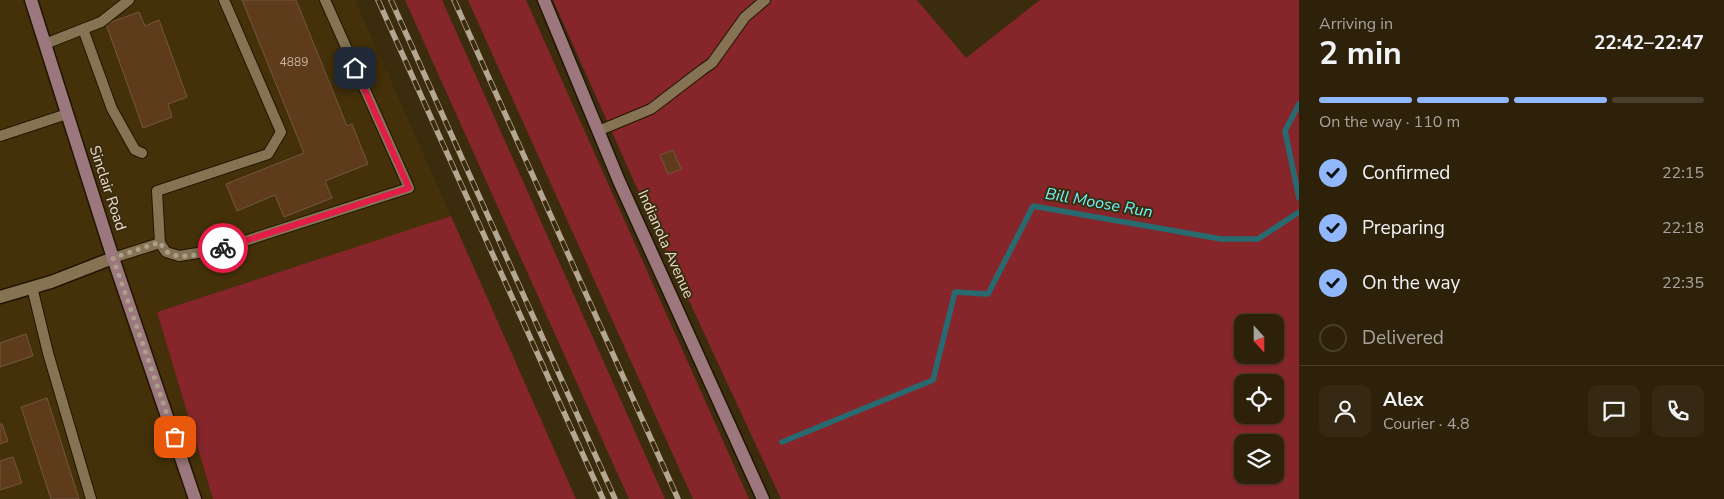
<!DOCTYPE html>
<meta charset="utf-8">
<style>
body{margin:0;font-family:"Nunito Sans",sans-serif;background:#352913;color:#f1f3f6;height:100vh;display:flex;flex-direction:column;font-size:19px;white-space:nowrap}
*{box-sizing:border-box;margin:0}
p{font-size:16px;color:#a7a39c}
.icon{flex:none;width:28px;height:28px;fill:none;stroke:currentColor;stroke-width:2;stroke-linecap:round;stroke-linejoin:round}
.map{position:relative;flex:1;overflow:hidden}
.sheet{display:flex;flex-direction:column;background:#2d210a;width:425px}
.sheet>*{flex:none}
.needle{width:32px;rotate:159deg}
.fabs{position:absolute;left:1234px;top:314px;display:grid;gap:10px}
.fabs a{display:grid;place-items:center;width:50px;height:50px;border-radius:10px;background:#2d210a;box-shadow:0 1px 4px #0004,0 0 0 1px #483e2b;font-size:25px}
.pin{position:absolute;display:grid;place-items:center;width:42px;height:42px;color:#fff;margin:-21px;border-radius:10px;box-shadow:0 2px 8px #0006}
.courier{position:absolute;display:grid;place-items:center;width:50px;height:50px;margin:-25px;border:4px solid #e11d48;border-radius:50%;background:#fff;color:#222;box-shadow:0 1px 6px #0007}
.head em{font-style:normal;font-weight:700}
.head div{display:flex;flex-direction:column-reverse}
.head{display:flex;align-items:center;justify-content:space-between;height:85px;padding:0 20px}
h1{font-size:32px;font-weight:700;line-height:38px}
.bar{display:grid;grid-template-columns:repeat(4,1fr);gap:8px 5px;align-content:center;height:60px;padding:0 20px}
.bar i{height:6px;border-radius:4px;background:#483e2b}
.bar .selected{background:#91b8fd}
.bar p{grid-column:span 4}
.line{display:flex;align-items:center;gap:12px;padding:0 20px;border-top:1px solid #483e2b}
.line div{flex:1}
.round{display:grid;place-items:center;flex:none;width:52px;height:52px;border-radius:10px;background:#352913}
ol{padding:0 20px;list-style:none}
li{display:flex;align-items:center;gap:15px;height:55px}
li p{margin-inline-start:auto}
li .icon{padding:5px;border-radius:50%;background:#91b8fd;color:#111;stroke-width:4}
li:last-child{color:#a7a39c}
li i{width:28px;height:28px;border:2px solid #483e2b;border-radius:50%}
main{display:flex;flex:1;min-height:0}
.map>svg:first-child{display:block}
</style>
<main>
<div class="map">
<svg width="1299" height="499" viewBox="0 0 1299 499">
<rect width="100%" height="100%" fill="#3c2c0e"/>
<path fill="#443109" d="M0 0H355L451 216 157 312 213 499H0Z"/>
<path fill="#86262b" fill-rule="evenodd" d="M405 0H442L665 499H629Z
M468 0H526L749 499H693Z
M553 0H917L966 58 1040 0H1299V499H781L641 197ZM1242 322H1275V355H1242ZM1242 382H1275V415H1242ZM1242 442H1275V475H1242Z
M451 216 576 499H213L157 312Z"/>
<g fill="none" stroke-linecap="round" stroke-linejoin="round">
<path stroke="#276b70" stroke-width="5.5" d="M1299 104 1285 131 1299 198
M782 442 933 380 955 292 988 294 1033 206 1221 239H1258L1299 212"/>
</g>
<path fill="#5e3b1b" stroke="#735740" d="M242 0H296L347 126 352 124 368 164 325 181 332 198 284 217 275 195 237 211 226 184 304 153Z
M139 12 145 26 159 20 187 97 168 104 172 117 143 128 106 24Z
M673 150 681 169 668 174 660 155Z
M26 334 33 356 0 367V343Z
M47 398 79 499H51L21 407Z
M0 424H2L8 441 0 444Z
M13 457 22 483 0 490V461Z"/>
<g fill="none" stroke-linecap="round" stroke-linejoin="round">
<g stroke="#201501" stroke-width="12">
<path id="service" d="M224 0 281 132 268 154 157 191 160 243 166 252 179 256 217 250 409 188 325 0
M83 29 112 109 135 150 142 153
M45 44 101 22 129 0
M598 131 651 109 702 70 712 63 745 17 765 0
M0 136 67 114
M113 258 160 243
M32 287 48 353 91 499"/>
</g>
<g stroke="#201501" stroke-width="15">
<path id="minor" d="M0 297 51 282 113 258"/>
</g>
<g stroke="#201501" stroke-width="15">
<path id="secondary" d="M31 0 113 258 195 499
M544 0 619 181 763 499"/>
</g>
<use href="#service" stroke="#857353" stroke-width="10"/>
<use href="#minor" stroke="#857353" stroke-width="12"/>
<use href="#secondary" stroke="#9c777d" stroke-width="12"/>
<g stroke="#b3a792" stroke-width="5.5">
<path id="rail" d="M378 0 603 499
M391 0 615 499
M454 0 678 499"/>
</g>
<use href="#rail" stroke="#3c2c0e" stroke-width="4" stroke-dasharray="11" stroke-linecap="butt"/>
</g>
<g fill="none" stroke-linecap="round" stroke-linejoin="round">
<path stroke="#aca08a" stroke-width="5" stroke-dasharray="0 9" d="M175 437 113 258 160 242C162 246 164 250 167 252 180 261 209 253 223 248"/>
<path stroke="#e11d48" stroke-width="6" d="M223 248 409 188 355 68"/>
</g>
<g text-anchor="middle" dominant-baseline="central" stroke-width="4" stroke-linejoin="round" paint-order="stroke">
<g font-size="12" fill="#c6b5a0">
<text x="294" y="62">4889</text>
</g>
<g font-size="15" fill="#e8decd" stroke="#3c2c0e">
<text transform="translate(108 188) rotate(72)">Sinclair Road</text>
<text transform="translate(666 244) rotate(66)">Indianola Avenue</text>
</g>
<g font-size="16" font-style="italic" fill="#6bf4fe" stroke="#3c2c0e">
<text transform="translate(1099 203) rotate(10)">Bill Moose Run</text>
</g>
</g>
</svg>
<div class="fabs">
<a><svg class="needle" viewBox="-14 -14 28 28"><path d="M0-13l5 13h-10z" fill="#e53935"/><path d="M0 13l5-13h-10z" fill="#a7a39c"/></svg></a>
<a><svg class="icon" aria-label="locate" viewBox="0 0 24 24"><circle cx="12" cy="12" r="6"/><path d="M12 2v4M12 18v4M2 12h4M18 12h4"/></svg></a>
<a><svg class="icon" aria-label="layers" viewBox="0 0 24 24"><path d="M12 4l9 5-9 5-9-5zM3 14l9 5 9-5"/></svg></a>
</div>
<div class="pin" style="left:175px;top:437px;background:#ea580c"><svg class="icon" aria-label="bag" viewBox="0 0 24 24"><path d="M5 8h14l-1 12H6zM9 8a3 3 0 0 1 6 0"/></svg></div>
<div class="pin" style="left:355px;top:68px;background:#1f2937"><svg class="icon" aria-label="home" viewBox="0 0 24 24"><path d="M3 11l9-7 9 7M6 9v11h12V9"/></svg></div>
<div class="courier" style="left:223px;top:248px"><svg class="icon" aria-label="bike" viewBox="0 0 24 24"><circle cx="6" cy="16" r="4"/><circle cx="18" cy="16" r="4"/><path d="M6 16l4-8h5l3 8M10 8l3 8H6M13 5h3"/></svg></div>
</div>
<section class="sheet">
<div class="head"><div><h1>2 min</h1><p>Arriving in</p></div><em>22:42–22:47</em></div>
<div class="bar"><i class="selected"></i><i class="selected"></i><i class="selected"></i><i></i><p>On the way · 110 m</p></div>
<ol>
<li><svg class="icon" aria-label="check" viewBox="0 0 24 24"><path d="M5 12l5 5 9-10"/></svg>Confirmed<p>22:15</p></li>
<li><svg class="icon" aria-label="check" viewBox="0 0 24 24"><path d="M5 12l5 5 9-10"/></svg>Preparing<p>22:18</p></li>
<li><svg class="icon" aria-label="check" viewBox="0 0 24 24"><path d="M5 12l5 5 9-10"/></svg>On the way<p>22:35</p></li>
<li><i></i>Delivered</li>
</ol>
<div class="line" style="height:90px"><a class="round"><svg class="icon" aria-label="person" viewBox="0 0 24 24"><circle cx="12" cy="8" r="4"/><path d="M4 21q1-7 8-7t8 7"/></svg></a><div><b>Alex</b><p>Courier · 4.8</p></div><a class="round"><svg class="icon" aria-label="chat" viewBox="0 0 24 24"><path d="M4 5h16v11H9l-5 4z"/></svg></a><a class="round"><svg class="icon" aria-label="phone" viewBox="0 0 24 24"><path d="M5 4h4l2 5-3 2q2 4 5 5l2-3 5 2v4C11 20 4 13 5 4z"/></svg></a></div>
</section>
</main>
